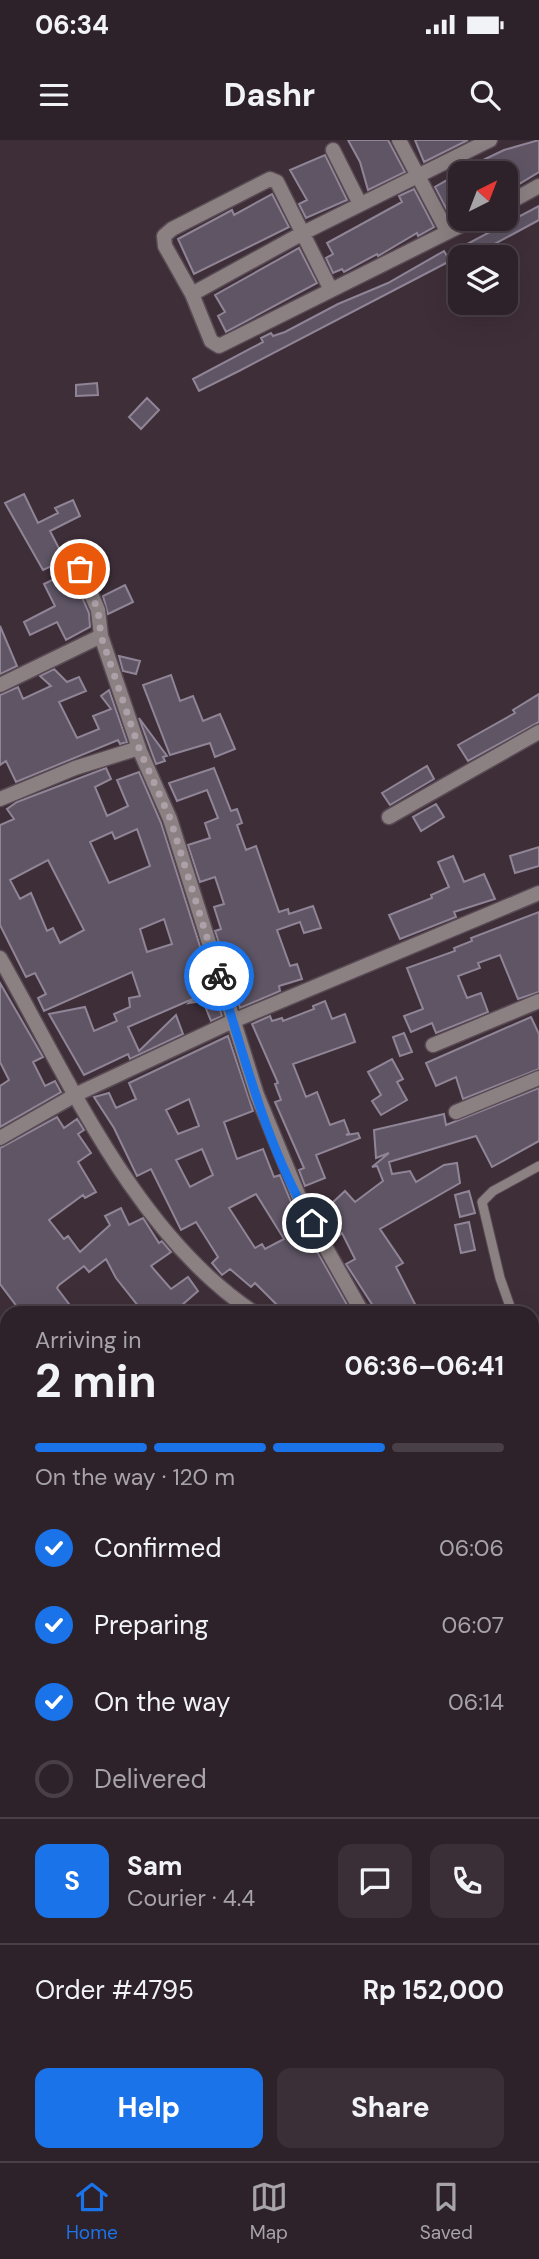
<!DOCTYPE html>
<meta charset="utf-8">
<style>
body{margin:0;font-family:"DM Sans",sans-serif;background:#3a2f36;color:#f1f3f6;height:100vh;display:flex;flex-direction:column;font-size:26px;white-space:nowrap}
*{box-sizing:border-box;margin:0}
p{font-size:23px;color:#a7a4a8}
.icon{flex:none;width:38px;height:38px;fill:none;stroke:currentColor;stroke-width:2;stroke-linecap:round;stroke-linejoin:round}
.map{position:relative;flex:1;overflow:hidden}
.sheet{position:absolute;left:0px;top:1166px;width:539px;height:856px;display:flex;flex-direction:column;background:#2e222a;border-radius:21px 21px 0 0;box-shadow:0 7px 28px #0002,0 0 0 2px #493f47}
.sheet>*{flex:none}
.needle{width:46px;rotate:42deg}
.tools{position:absolute;left:448px;top:21px;display:grid;gap:14px}
.tools a{display:grid;place-items:center;width:70px;height:70px;border-radius:14px;background:#2e222a;box-shadow:0 7px 28px #0002,0 0 0 2px #493f47;font-size:35px}
.pin{position:absolute;display:grid;place-items:center;width:60px;height:60px;color:#fff;margin:-30px;border:4px solid #fff;border-radius:50%;box-shadow:0 2px 7px #0007}
.courier{position:absolute;display:grid;place-items:center;width:70px;height:70px;margin:-35px;border:5px solid #1a73e8;border-radius:50%;background:#fff;color:#222;box-shadow:0 2px 9px #0007}
.summary em{font-style:normal;font-weight:700}
.summary div{display:flex;flex-direction:column-reverse}
.summary{display:flex;align-items:center;justify-content:space-between;height:119px;padding:0 35px}
h1{font-size:46px;font-weight:700;line-height:52px}
.bar{display:grid;grid-template-columns:repeat(4,1fr);gap:10px 7px;align-content:center;height:84px;padding:0 35px}
.bar i{height:9px;border-radius:5px;background:#493f47}
.bar .on{background:#1a73e8}
.bar p{grid-column:span 4}
.line{display:flex;align-items:center;gap:18px;padding:0 35px;border-top:2px solid #493f47}
.line div{flex:1}
.round{display:grid;place-items:center;flex:none;width:74px;height:74px;border-radius:14px;background:#3a2f36}
ol{padding:0 35px;list-style:none}
li{display:flex;align-items:center;gap:21px;height:77px}
li p{margin-inline-start:auto}
li .icon{padding:7px;border-radius:50%;background:#1a73e8;color:#fff;stroke-width:4}
li:last-child{color:#a7a4a8}
li i{width:38px;height:38px;border:4px solid #493f47;border-radius:50%}
.button{display:flex;gap:14px;margin-top:auto;padding:14px 35px}
.button a{flex:1;height:80px;border-radius:14px;background:#1a73e8;color:#fff;font-size:28px;font-weight:700;line-height:80px;text-align:center}
.button a+a{background:#3a2f36;color:#f1f3f6}
.status{display:flex;justify-content:space-between;align-items:center;height:49px;padding:0 35px;background:#2e222a;direction:ltr}
.status svg{height:19px;fill:currentColor}
header{display:flex;justify-content:space-between;align-items:center;height:91px;padding:0 35px;background:#2e222a;font-size:32px;font-weight:700}
.dock{display:flex;justify-content:space-around;align-items:center;height:98px;border-top:2px solid #493f47;background:#2e222a;font-size:19px;color:#a7a4a8}
.dock a{display:grid;justify-items:center;gap:4px}
.dock .on{color:#1a73e8}
.map>svg:first-child{display:block}
</style>
<div class="status"><b>06:34</b><svg viewBox="0 0 49 12"><path d="M0 12V9h3v3zM5 12V6h3v6zM10 12V3h3v9zM15 12V0h3v12zM26 1h20v11H26zM47 4h2v5h-2z"/></svg></div>
<header><svg class="icon" aria-label="menu" viewBox="0 0 24 24"><path d="M4 6h16M4 12h16M4 18h16"/></svg>Dashr<svg class="icon" aria-label="search" viewBox="0 0 24 24"><circle cx="10" cy="10" r="6"/><path d="M15 15l6 6"/></svg></header>
<div class="map">
<svg width="539" height="2021" viewBox="0 0 539 2021">
<rect width="100%" height="100%" fill="#3e2e38"/>
<path fill="#5f5565" stroke="#908597" stroke-width="2" fill-rule="evenodd" d="M348 0H388L405 32 368 50 360 22Z
M415 0H468L424 22Z
M539 0V32L506 52V33H460V71L450 76 435 47 479 22 504 10Z
M325 15 347 60 306 78 299 64 307 60 290 30Z
M414 49 434 87 418 96 417 93 378 116 377 114 344 132 342 129 333 133 326 118 333 114 327 103 402 62 399 56Z
M272 54 289 87 194 134 178 99 232 70 234 75Z
M539 66V80L489 107 460 117 458 123 452 112Z
M299 108 317 143 226 192 218 176 225 172 215 155Z
M444 111 450 121 239 231 199 251 193 239 263 202 261 198 271 193 273 196 285 192 338 164 388 143Z
M97 243 98 255 76 256V245Z
M147 258 159 270 141 289 129 277Z
M24 354 38 383 58 373 55 368 73 360 80 376 50 391 65 420 43 430 5 363Z
M58 437 66 453 78 448 89 473 90 487 66 500 57 482 30 495 24 482 55 466 44 444Z
M125 445 133 462 108 474 103 456Z
M0 486 17 526 0 534Z
M119 516 140 521 136 534 123 531Z
M54 529 67 542 79 537 86 551 59 562 77 598 99 589 93 576 111 569 101 556 109 550 127 602 120 604 118 600 16 642 6 621 0 625V555L18 547 23 559 51 546 40 536Z
M171 535 180 561 193 556 203 581 220 574 235 609 215 617 210 603 170 615 143 545Z
M539 554V582L468 621 458 605 515 573 513 570Z
M139 578 167 616 163 617 165 621 156 624Z
M427 626 434 639 390 665 382 653Z
M106 628 111 639 95 647 107 676 128 666 117 640 139 632 161 683 222 876 211 881 203 861 189 863 195 858 128 887 139 911 176 875 183 894 130 919 128 914 84 935 49 874 85 867 94 891 117 881 114 874 130 867 129 858 140 856 132 832 44 871 38 858 46 854 35 833 26 837 0 785V685L14 679 7 669 17 662ZM137 689 150 726 109 743 90 702 112 692 115 699ZM48 720 84 790 60 803 53 788 47 791 31 753 20 759 10 740ZM164 779 172 804 147 812 140 789Z
M214 628 231 671 237 669 242 683 237 685 246 710 256 706 279 772 288 769 289 774 313 766 321 788 304 793 300 782 277 790 290 826 297 824 302 839 279 846 280 851 240 868 215 791 221 789 214 767 224 764 215 737 200 742 188 705 210 698 205 683 218 678 207 650 177 661 169 643Z
M436 664 444 677 421 691 413 677Z
M539 707V726L515 733 510 716Z
M453 716 464 742 484 734 495 759 454 772 456 777 400 799 389 775 432 758 431 755 449 747 438 722Z
M539 772V852L518 859 500 815 478 823 480 828 458 836 467 858 481 853 488 872 436 893 432 883 411 892 404 876 423 869 407 828 455 811 454 808 472 801 471 798Z
M0 843 43 917 33 922 45 946 55 941 61 952 0 987V946L9 940 0 922Z
M325 861 332 879 345 874 355 902 293 924 306 957 317 952 330 985 344 980 349 993 346 995 358 993 360 998 316 1015 325 1038 305 1046 299 1030 304 1028 275 962 281 960 275 944 278 943 252 884 270 876 272 881 282 878 283 881 314 869 313 866Z
M531 877 539 894V929L463 959 456 937 436 946 426 923Z
M404 893 412 912 400 916 393 897Z
M228 896 253 971 224 982 237 1019 263 1009 274 1037 280 1035 296 1074 350 1170 346 1172H284L255 1143 251 1147 230 1129 222 1135 212 1123 218 1117 196 1082 181 1090 151 1029 137 1036 114 988 94 957 109 953 116 968 136 959 129 943ZM189 959 199 986 178 994 166 970ZM202 1009 213 1035 190 1047 176 1020ZM256 1054 284 1099 265 1109 262 1104 255 1108 229 1068Z
M392 919 403 939 397 942 407 960 381 975 372 961 381 955 368 932Z
M539 948V1001L492 1027 476 996 389 1022 392 1034 410 1031 416 1042 444 1025 457 1023 460 1043 380 1089 403 1123 396 1127 419 1172H407L405 1166 394 1172H377L346 1124 355 1119 342 1093 333 1101 316 1070 327 1060 331 1064 345 1051 355 1062 383 1041 377 1026 372 1027 389 1013 376 1018 374 990 444 974 446 985Z
M57 977 64 988 77 979 84 990 78 994 91 1013 78 1022 96 1052 85 1058 83 1055 49 1080 64 1099 68 1096 80 1112 110 1085 105 1076 121 1068 129 1085 143 1078 159 1103 162 1101 171 1112 151 1126 171 1149 188 1137 198 1151 174 1172H143L116 1138 106 1119 89 1132 84 1126 59 1145 57 1148 72 1168 66 1172H21L0 1144V1008Z
M469 1051 475 1073 460 1077 455 1055Z
M469 1082 475 1110 461 1113 455 1085Z"/>
<g fill="none" stroke-linecap="round" stroke-linejoin="round">
<g stroke="#594a54" stroke-width="11">
<path id="service" d="M512 1172 500 1138 482 1062 493 1051 539 1026
M532 1210 539 1211"/>
</g>
<g stroke="#594a54" stroke-width="17">
<path id="minor" d="M399 0 447 91
M333 10 360 64
M506 64 539 46
M474 79 219 206 211 201 192 154 303 93 490 0
M192 154 165 106 164 96 172 89 270 39 277 42 331 150
M71 408 98 470 101 496 140 611 170 679 257 955 304 1069 362 1172
M0 545 101 496
M0 659 75 628 139 608
M389 677 539 592
M0 818C69 940 135 1093 253 1172
M433 905 539 861
M456 972 539 938
M0 998 77 954 233 881 539 753
M532 1642 539 1649"/>
</g>
<use href="#service" stroke="#8b8182" stroke-width="9"/>
<use href="#minor" stroke="#8b8182" stroke-width="14"/>
</g>
<g fill="none" stroke-linecap="round" stroke-linejoin="round">
<path stroke="#ada0a8" stroke-width="7" stroke-dasharray="0 12.6" d="M80 429 98 470 101 496 140 611 170 678 219 836"/>
<path stroke="#1a73e8" stroke-width="9" d="M219 836C245 918 267 1009 312 1083"/>
</g>
</svg>
<div class="tools">
<a><svg class="needle" viewBox="-14 -14 28 28"><path d="M0-13l5 13h-10z" fill="#e53935"/><path d="M0 13l5-13h-10z" fill="#a7a4a8"/></svg></a>
<a><svg class="icon" aria-label="layers" viewBox="0 0 24 24"><path d="M12 4l9 5-9 5-9-5zM3 14l9 5 9-5"/></svg></a>
</div>
<div class="pin" style="left:80px;top:429px;background:#ea580c"><svg class="icon" aria-label="bag" viewBox="0 0 24 24"><path d="M5 8h14l-1 12H6zM9 8a3 3 0 0 1 6 0"/></svg></div>
<div class="pin" style="left:312px;top:1083px;background:#1f2937"><svg class="icon" aria-label="home" viewBox="0 0 24 24"><path d="M3 11l9-7 9 7M6 9v11h12V9"/></svg></div>
<div class="courier" style="left:219px;top:836px"><svg class="icon" aria-label="bike" viewBox="0 0 24 24"><circle cx="6" cy="16" r="4"/><circle cx="18" cy="16" r="4"/><path d="M6 16l4-8h5l3 8M10 8l3 8H6M13 5h3"/></svg></div>
<section class="sheet">
<div class="summary"><div><h1>2 min</h1><p>Arriving in</p></div><em>06:36–06:41</em></div>
<div class="bar"><i class="on"></i><i class="on"></i><i class="on"></i><i></i><p>On the way · 120 m</p></div>
<ol>
<li><svg class="icon" aria-label="check" viewBox="0 0 24 24"><path d="M5 12l5 5 9-10"/></svg>Confirmed<p>06:06</p></li>
<li><svg class="icon" aria-label="check" viewBox="0 0 24 24"><path d="M5 12l5 5 9-10"/></svg>Preparing<p>06:07</p></li>
<li><svg class="icon" aria-label="check" viewBox="0 0 24 24"><path d="M5 12l5 5 9-10"/></svg>On the way<p>06:14</p></li>
<li><i></i>Delivered</li>
</ol>
<div class="line" style="height:126px"><b class="round" style="background:#1a73e8;color:#fff">S</b><div><b>Sam</b><p>Courier · 4.4</p></div><a class="round"><svg class="icon" aria-label="chat" viewBox="0 0 24 24"><path d="M4 5h16v11H9l-5 4z"/></svg></a><a class="round"><svg class="icon" aria-label="phone" viewBox="0 0 24 24"><path d="M5 4h4l2 5-3 2q2 4 5 5l2-3 5 2v4C11 20 4 13 5 4z"/></svg></a></div>
<div class="line" style="height:91px"><div>Order #4795</div><b>Rp 152,000</b></div>
<div class="button"><a>Help</a><a>Share</a></div>
</section>
</div>
<nav class="dock">
<a class="on"><svg class="icon" aria-label="home" viewBox="0 0 24 24"><path d="M3 11l9-7 9 7M6 9v11h12V9"/></svg>Home</a>
<a><svg class="icon" aria-label="map" viewBox="0 0 24 24"><path d="M3 6l6-2 6 2 6-2v14l-6 2-6-2-6 2zM9 4v14M15 6v14"/></svg>Map</a>
<a><svg class="icon" aria-label="saved" viewBox="0 0 24 24"><path d="M7 4h10v16l-5-4-5 4z"/></svg>Saved</a>
</nav>
